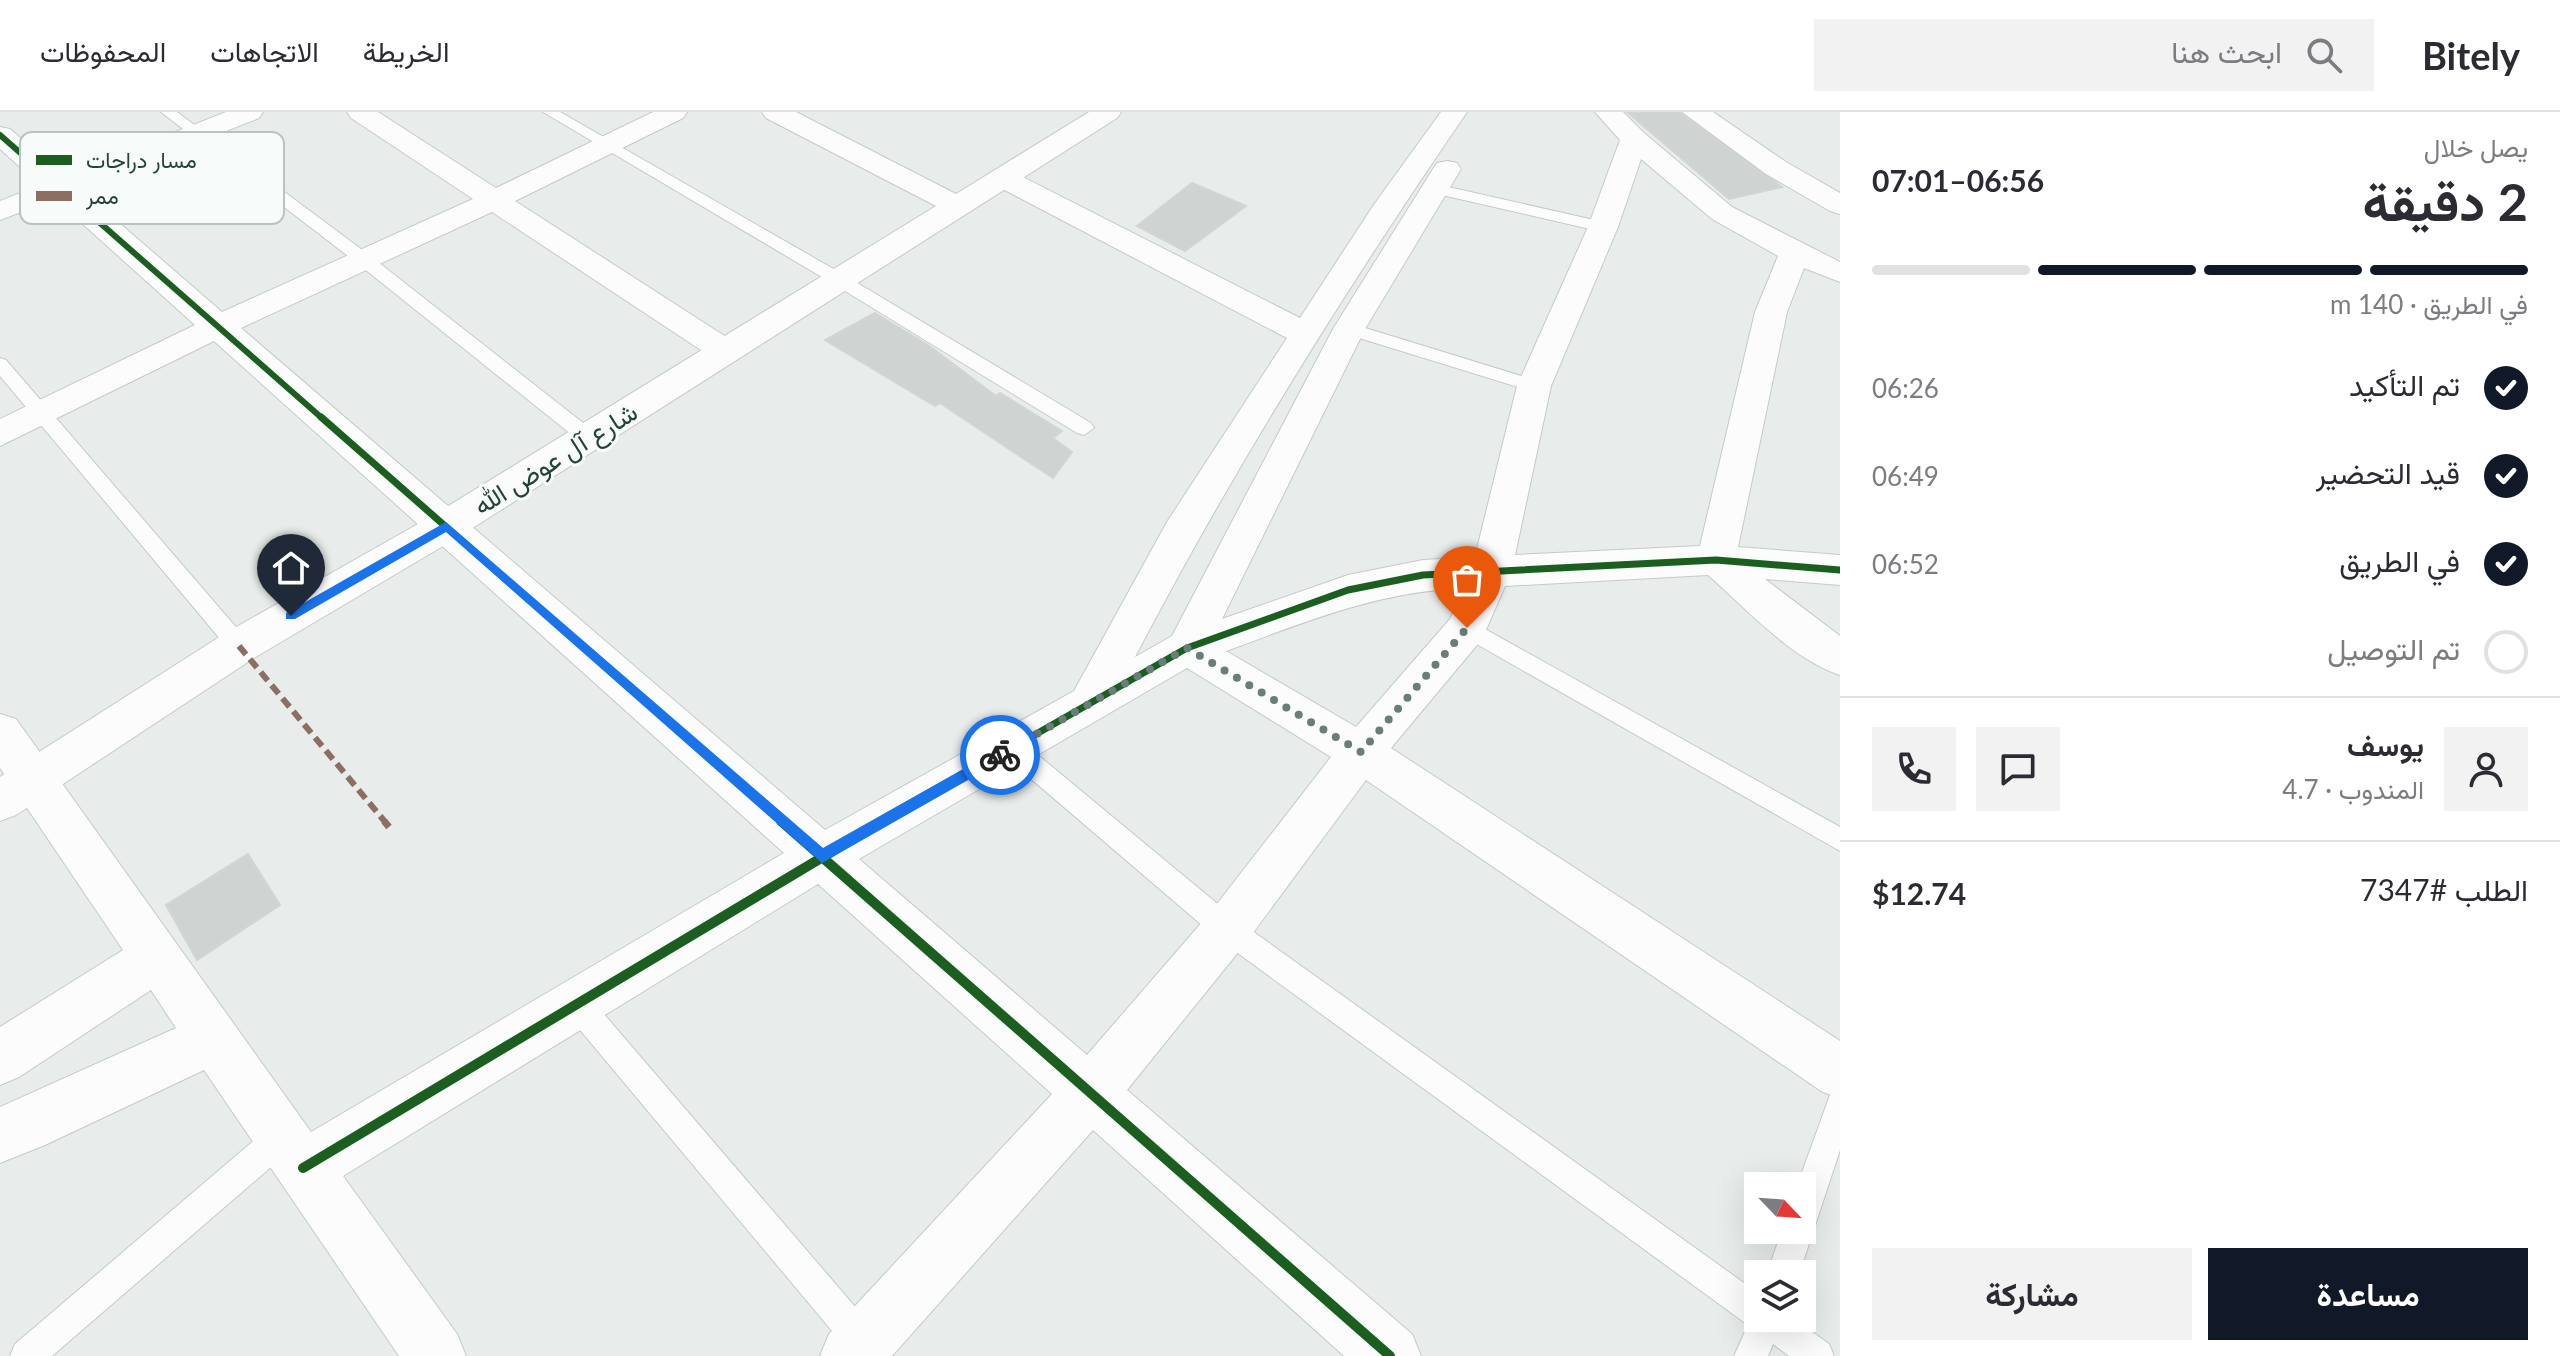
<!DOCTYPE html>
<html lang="ar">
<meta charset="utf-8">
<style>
body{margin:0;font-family:Lato,Vazirmatn,sans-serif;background:#f2f2f3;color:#2b2b33;direction:rtl;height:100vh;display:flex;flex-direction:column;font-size:30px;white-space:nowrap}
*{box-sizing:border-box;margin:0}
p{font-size:26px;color:#7c7c81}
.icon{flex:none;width:44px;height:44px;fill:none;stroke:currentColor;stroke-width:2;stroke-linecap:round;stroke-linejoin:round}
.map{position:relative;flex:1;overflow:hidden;direction:ltr}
.details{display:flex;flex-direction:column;background:#fff;width:720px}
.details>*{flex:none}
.needle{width:52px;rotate:115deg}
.controls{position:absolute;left:1744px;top:1060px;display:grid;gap:16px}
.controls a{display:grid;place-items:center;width:72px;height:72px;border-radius:0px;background:#fff;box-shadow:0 8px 32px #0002;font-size:40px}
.pin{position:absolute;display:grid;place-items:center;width:68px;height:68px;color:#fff;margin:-82px -34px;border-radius:50% 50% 50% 0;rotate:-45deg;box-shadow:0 0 8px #0007}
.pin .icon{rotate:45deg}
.courier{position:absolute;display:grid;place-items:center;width:80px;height:80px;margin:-40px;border:6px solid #1a73e8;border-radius:50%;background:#fff;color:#222;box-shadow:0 2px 10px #0007}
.overview em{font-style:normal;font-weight:700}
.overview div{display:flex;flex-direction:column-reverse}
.overview{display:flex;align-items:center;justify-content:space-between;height:136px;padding:0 32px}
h1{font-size:52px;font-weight:700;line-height:60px}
.bar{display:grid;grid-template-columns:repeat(4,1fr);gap:12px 8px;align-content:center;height:96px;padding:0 32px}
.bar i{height:10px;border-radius:6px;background:#e1e1e2}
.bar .current{background:#111827}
.bar p{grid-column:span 4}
.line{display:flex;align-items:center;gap:20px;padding:0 32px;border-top:2px solid #e1e1e2}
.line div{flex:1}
.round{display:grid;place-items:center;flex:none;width:84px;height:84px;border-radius:0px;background:#f2f2f3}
ol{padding:0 32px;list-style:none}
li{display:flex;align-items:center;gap:24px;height:88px}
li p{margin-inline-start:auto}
li .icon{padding:8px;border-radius:50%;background:#111827;color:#fff;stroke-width:4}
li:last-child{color:#7c7c81}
li i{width:44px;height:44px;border:4px solid #e1e1e2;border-radius:50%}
.cta{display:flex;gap:16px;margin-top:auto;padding:16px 32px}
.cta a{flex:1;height:92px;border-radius:0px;background:#111827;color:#fff;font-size:32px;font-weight:700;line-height:92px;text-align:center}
.cta a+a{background:#f2f2f3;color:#2b2b33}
header{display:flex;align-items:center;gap:48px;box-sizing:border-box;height:112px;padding:0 40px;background:#fff;border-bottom:2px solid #e1e1e2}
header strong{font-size:38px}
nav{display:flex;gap:44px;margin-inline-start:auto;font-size:28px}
.search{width:560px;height:72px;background:#f2f2f3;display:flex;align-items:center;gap:20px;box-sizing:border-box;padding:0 28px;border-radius:0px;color:#7c7c81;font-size:30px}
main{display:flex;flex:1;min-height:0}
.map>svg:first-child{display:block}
</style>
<header>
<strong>Bitely</strong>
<div class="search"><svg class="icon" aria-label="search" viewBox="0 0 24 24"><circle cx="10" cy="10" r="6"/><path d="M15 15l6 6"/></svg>ابحث هنا</div>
<nav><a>الخريطة</a><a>الاتجاهات</a><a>المحفوظات</a></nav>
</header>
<main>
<section class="details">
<div class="overview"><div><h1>2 دقيقة</h1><p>يصل خلال</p></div><em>06:56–07:01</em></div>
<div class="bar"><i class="current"></i><i class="current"></i><i class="current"></i><i></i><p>في الطريق · 140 m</p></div>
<ol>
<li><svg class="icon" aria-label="check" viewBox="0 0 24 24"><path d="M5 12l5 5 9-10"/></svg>تم التأكيد<p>06:26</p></li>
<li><svg class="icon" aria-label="check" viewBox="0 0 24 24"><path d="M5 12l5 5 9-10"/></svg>قيد التحضير<p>06:49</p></li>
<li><svg class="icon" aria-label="check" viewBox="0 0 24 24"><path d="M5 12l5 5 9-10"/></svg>في الطريق<p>06:52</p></li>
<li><i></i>تم التوصيل</li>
</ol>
<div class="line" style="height:144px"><a class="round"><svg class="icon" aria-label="person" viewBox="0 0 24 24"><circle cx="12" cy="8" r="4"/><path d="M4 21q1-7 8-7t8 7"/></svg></a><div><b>يوسف</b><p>المندوب · 4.7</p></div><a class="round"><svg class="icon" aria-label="chat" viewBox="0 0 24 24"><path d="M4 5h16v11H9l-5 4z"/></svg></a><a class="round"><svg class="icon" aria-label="phone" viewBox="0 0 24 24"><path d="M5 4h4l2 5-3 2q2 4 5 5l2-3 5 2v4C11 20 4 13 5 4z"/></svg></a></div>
<div class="line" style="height:104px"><div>الطلب #7347</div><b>$12.74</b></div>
<div class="cta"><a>مساعدة</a><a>مشاركة</a></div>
</section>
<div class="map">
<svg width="1840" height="1244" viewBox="0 0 1840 1244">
<rect width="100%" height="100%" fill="#e8edeb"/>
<path fill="#cfd4d2" stroke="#d1d6d4" stroke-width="2" d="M1627 0H1679L1782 75 1729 87Z
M1192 71 1246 94 1185 139 1137 114Z
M875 201 928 233 996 284 1000 281 1062 319 1053 326 1072 340 1053 366 940 291 935 294 825 228Z
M248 742 280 793 197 848 166 793Z"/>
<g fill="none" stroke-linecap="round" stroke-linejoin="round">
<g stroke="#c5cac8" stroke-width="2">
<path id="service" d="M161 0H177L369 143 596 321 599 326 596 331H582L357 151Z
M543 0H560L844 163 1091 311 1094 316 1084 323 1077 321 832 171Z
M1435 72 1603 110 1611 115 1603 120 1429 80 1427 77Z
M1349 211 1541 270 1543 274 1534 280 1343 221 1340 217 1343 213Z
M0 246 6 248 247 528 250 534 247 540 239 543 231 540 0 264Z
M1467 507 1840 715V739L1459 522 1456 516 1459 510Z
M1012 626 1021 629 1237 808 1758 1181V1206H1793L1829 1232 1834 1244H1789L1773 1232 1768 1244H1734L1748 1213 1217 826 1003 643 1000 636 1003 629Z
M575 876 585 880 887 1232 892 1244H853L565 900 561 890 565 880Z
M1840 978V1038L1799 1162H1767L1782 1118H1802V1074H1797L1830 983Z
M282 1010 293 1014 297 1025 293 1036 52 1244H10L15 1232 271 1014Z"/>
</g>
<g stroke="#c5cac8" stroke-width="2">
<path id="minor" d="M226 0H263L259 6 80 77 222 200 473 87 351 6 347 0H378L496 76 653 0H687L683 6 515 89 737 232 742 239 737 246 725 250 713 246 492 100 241 216 825 718 1074 579 1167 410 1287 226 993 72 989 66 993 60 1003 57 1013 60 1300 206 1373 94 1441 0H1467C1347 175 1233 357 1135 545L1172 524 1333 217 1433 57 1437 51 1447 49 1457 51 1461 57 1365 217 1222 507 1348 463 1423 448 1475 445 1517 274 1588 115 1620 28 1595 0H1623L1644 21 1732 95 1840 150V170L1804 156 1787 200 1738 435 1840 443V473L1765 467 1840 524V563C1790 546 1747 497 1708 463L1505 474 1482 527 1391 636 1840 929V987L1821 979 1366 668 1244 833 1127 978 1412 1222 1421 1244H1344L1093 1018 892 1244H820L829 1222 1052 982 818 772 343 1064 457 1222 466 1244H399L204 958 45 1033 0 1051V995L176 916 151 878 19 965 0 973V915L123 838 0 656V602L16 607 311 1020 784 741 214 229 0 334V307L195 213 55 87 0 108V89L40 73 0 37V15L10 17 64 64ZM1641 47 1712 107 1778 144 1755 200 1700 434 1515 443 1551 274 1618 115ZM1464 476 1450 507 1356 615 1226 539C1308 509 1376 480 1464 476ZM1187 556 1331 645 1210 801 1087 943 859 747Z"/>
</g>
<g stroke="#c5cac8" stroke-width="2">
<path id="tertiary" d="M762 0H796L956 82 1089 0H1121L1117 6 460 424 254 546 16 703 0 709V665L224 522 432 404 936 94 766 6Z
M1682 0H1713L1786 50 1840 81V102L1830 99 1766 62Z"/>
</g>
<use href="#service" fill="#fcfcfc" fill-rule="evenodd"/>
<use href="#minor" fill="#fcfcfc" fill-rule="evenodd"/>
<use href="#tertiary" fill="#fcfcfc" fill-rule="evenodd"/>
<path stroke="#8d6e63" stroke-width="6" stroke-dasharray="11 6" stroke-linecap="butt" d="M239 534 386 711"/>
<path stroke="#8d6e63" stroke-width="7" stroke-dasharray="15 7" stroke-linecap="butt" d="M384 709 389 715"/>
<g stroke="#f7fbf9" stroke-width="9">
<path id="cycleway-far2" d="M0 23 323 307"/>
</g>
<g stroke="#f7fbf9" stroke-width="12">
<path id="cycleway-far1" d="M321 305 783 711
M880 711 1187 536 1348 478 1423 463 1716 448 1840 458"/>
</g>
<g stroke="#f7fbf9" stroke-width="15">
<path id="cycleway" d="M781 709 1390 1244
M303 1056 883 709"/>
</g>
<use href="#cycleway-far2" stroke="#1b5e20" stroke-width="6"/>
<use href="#cycleway-far1" stroke="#1b5e20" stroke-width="7"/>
<use href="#cycleway" stroke="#1b5e20" stroke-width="10"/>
</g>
<path fill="#1a73e8" d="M446 410 823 736 995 639 1000 637 1007 643 1005 647 822 751 446 420 295 507H286V501Z"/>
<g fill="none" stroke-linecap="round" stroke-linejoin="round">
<path stroke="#697e78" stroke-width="8" stroke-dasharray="0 14.4" d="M1000 643 1187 536 1361 640 1467 516"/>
</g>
<g text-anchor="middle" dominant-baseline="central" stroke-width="6" stroke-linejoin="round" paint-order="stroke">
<g font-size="26" fill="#24423a" stroke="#f7fbf9">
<text transform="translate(555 346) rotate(-32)">شارع آل عوض الله</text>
</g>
</g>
<rect x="20" y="20" width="264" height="92" rx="12" fill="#f7fbf9" stroke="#b8c4c0" stroke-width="2"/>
<rect x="36" y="43" width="36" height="10" fill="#1b5e20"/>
<rect x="36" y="79" width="36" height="10" fill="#8d6e63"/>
<g font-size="22" fill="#24423a">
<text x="86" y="56">مسار دراجات</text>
<text x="86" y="92">ممر</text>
</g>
</svg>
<div class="controls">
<a><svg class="needle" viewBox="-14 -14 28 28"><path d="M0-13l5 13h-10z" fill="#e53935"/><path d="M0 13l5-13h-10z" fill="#7c7c81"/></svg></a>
<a><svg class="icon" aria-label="layers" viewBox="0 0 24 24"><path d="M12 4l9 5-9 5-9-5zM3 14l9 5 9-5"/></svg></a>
</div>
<div class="pin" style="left:1467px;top:516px;background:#ea580c"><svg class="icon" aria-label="bag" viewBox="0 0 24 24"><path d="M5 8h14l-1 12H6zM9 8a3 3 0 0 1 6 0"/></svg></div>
<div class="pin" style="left:291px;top:504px;background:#1f2937"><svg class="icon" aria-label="home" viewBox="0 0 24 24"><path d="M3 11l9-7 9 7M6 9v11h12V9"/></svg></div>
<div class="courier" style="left:1000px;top:643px"><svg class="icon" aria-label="bike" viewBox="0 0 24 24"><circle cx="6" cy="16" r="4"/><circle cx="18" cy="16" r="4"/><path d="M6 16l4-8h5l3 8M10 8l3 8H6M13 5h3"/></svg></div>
</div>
</main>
